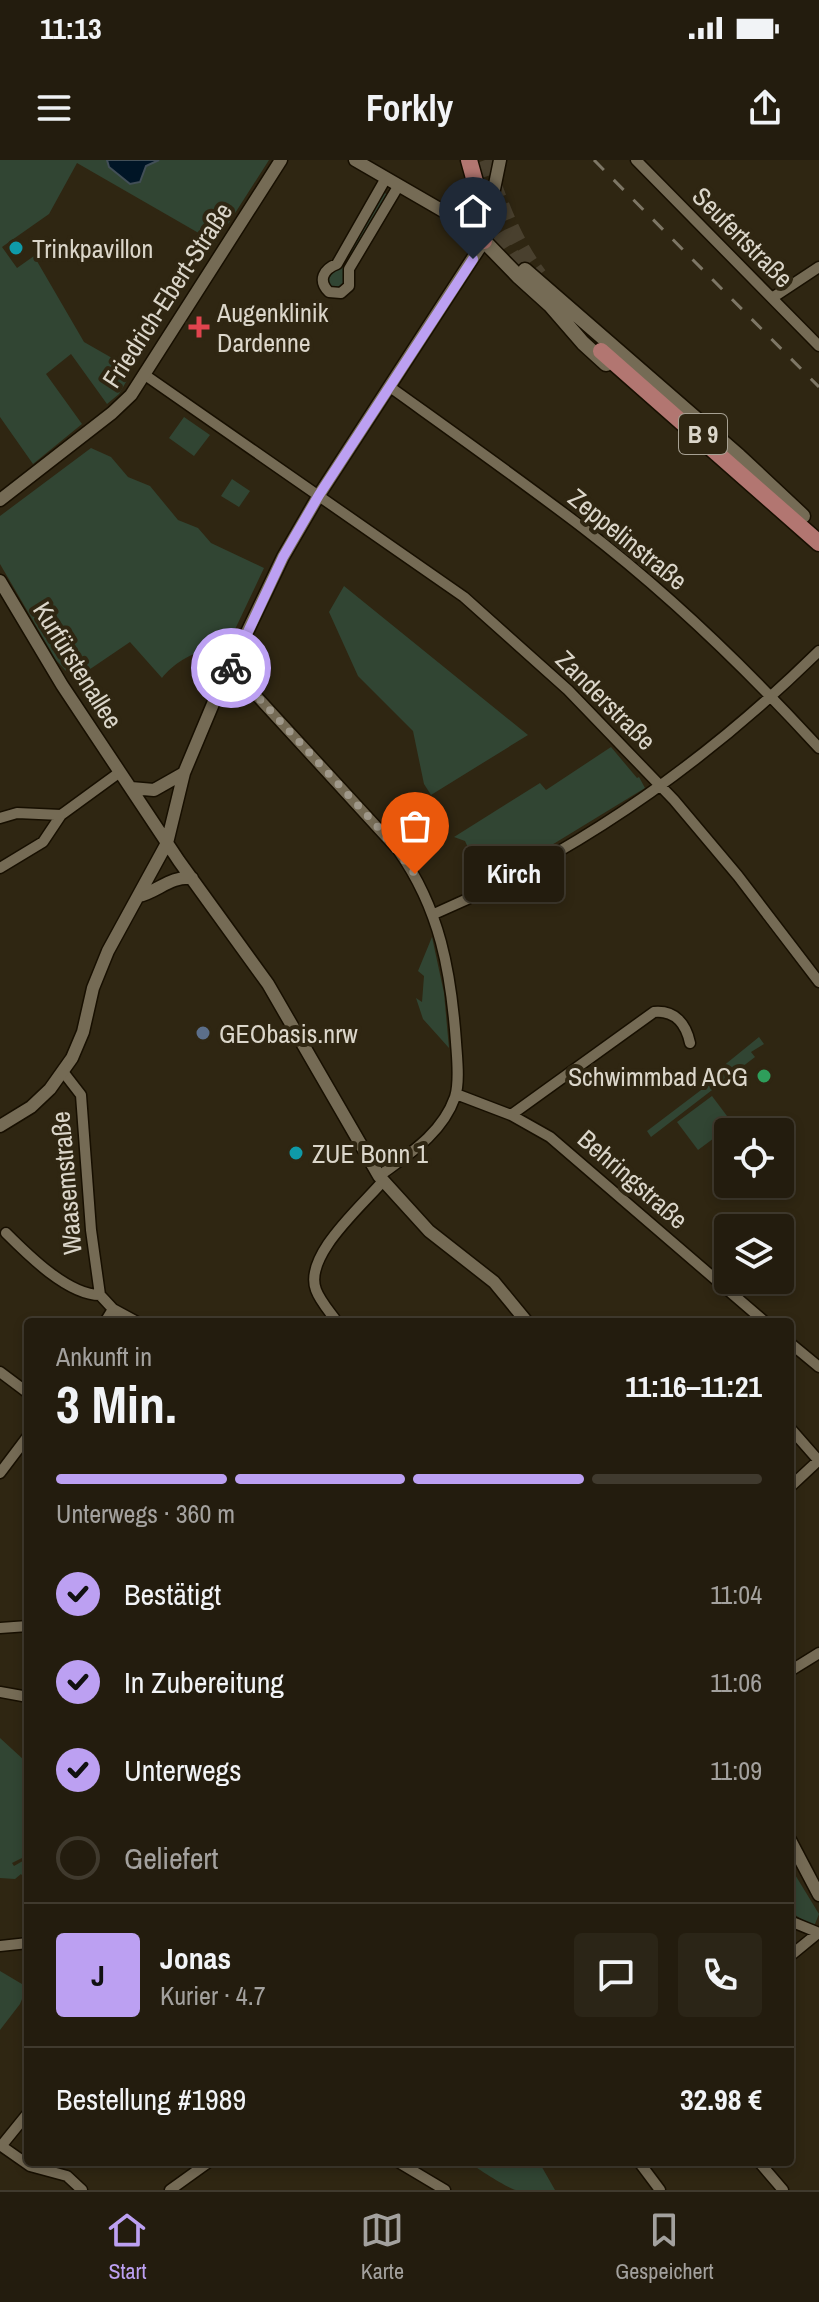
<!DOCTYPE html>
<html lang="de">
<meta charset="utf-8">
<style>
body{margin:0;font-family:"Archivo Narrow",sans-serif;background:#2b2517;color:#f1f3f6;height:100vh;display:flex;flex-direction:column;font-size:30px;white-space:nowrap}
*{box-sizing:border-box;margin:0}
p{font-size:26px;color:#a3a19e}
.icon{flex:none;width:44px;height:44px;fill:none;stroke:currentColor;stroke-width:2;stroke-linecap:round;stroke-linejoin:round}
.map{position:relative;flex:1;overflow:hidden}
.drawer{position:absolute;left:24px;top:1158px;width:770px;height:848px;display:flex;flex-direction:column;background:#231c0e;border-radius:8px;box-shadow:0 4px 12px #0003,0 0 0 2px #403a2e}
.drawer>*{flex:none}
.tools{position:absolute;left:714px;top:958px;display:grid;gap:16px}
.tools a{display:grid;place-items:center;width:80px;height:80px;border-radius:8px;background:#231c0e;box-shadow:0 4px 12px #0003,0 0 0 2px #403a2e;font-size:40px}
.pin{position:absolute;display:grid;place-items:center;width:68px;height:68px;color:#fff;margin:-82px -34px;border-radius:50% 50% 50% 0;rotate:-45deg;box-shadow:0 0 8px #0007}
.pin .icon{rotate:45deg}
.courier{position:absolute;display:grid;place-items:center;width:80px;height:80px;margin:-40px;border:6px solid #bca0f2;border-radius:50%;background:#fff;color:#222;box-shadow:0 2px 10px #0007}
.bubble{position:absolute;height:56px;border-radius:8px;background:#231c0e;box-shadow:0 4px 12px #0003,0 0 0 2px #403a2e;font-size:26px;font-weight:700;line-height:56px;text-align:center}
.head em{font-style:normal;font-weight:700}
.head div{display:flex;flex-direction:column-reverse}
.head{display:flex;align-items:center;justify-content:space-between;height:136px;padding:0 32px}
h1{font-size:52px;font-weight:700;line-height:60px}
.bar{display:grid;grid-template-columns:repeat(4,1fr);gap:12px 8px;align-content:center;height:96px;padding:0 32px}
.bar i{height:10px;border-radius:6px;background:#403a2e}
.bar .on{background:#bca0f2}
.bar p{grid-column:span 4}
.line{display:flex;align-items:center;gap:20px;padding:0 32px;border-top:2px solid #403a2e}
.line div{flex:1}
.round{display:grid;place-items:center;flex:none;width:84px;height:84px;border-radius:8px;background:#2b2517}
ol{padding:0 32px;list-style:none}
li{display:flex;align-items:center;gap:24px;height:88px}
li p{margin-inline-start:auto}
li .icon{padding:8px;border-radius:50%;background:#bca0f2;color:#111;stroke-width:4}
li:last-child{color:#a3a19e}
li i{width:44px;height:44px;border:4px solid #403a2e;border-radius:50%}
.status{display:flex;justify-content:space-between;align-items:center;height:56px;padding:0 40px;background:#231c0e;direction:ltr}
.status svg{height:22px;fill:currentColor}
header{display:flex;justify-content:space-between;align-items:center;height:104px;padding:0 32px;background:#231c0e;font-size:36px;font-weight:700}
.menu{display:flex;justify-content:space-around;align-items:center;height:112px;border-top:2px solid #403a2e;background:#231c0e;font-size:22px;color:#a3a19e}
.menu a{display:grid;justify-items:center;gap:4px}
.menu .on{color:#bca0f2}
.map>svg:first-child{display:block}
</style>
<div class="status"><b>11:13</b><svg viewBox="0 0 49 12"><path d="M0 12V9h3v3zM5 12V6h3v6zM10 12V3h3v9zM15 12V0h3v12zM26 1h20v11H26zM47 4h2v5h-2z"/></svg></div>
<header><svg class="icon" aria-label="menu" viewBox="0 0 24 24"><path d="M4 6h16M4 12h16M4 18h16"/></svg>Forkly<svg class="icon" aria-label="share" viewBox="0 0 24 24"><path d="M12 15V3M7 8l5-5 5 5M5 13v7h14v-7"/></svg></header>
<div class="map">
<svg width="819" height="2030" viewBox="0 0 819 2030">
<rect width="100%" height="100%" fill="#2f2612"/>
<path fill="#314533" d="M0 0H107L109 7 142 18 146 6 159 0H269L216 83 77 3 49 54 2 87 17 108 34 96 84 182 133 210 119 234 107 244 71 194 46 214 82 264 33 304 0 257Z
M383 32 388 35 344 125 339 128 330 127 326 116Z
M184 257 210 275 194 296 169 278Z
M91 288 111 297 128 317 150 326 178 360 198 368 211 383 264 408 220 501 208 491C191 492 172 505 162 518L130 482 74 520 56 500 0 404V356Z
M232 319 250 331 239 347 221 336Z
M344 426 528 575 431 635 424 624 413 571 358 516 329 452Z
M611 587 637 618 639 617 645 628 555 683 484 722 465 681 454 677 540 623 546 630Z
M432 777 444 833 449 888 423 859 416 838 422 842 424 816 418 811Z
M759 877 764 884 751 892 755 897 651 977 647 971 709 924 706 920Z
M712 936 733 964 698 990 677 962Z
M0 1578 24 1600H28V1695L12 1703 14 1706 28 1698V1723L21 1714 15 1719 0 1718Z
M794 1713 819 1754 815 1764 811 1765 792 1753 790 1715Z
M0 1811 27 1827 20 1844 0 1870Z
M469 2002H539L555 2030C542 2030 529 2030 516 2030 509 2029 476 2008 469 2002Z"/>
<path fill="#001526" stroke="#424f57" stroke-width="2" d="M107 0H159L146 6 140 22 130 24 109 7Z"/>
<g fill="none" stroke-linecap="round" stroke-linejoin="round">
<path stroke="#49402e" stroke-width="16" stroke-dasharray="16 8" stroke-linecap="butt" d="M485 0C499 40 513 81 539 115
M486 53 518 106 531 120"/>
<g stroke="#170f00" stroke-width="13">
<path id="minor" d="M636 0 819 186
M386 18 337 104C324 109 317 120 329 132L341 133 349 126V109L399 25
M772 138 819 107
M145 215 464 437 568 530 674 640 738 716 819 822
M390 227C454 273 519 319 582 367 668 433 746 508 819 588
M231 508 398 690C440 749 451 812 456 882 457 898 460 922 455 937 442 974 409 994 379 1016
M61 655 120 612
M0 658 17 653 61 655 43 682 0 708
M434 754C579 692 707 601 819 491
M64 913 81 935 91 1070 100 1135
M456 934 511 955 550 977 765 1162
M511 955 654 852C675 850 686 864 690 883
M6 1073C28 1095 68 1135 100 1135L113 1149 137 1162
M105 1162 113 1149
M337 1162C330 1152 320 1141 316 1130 303 1096 362 1046 383 1021
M790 1183 819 1207
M0 1212 28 1233
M790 1268 819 1301
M0 1313 28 1276
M790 1327 819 1300
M0 1468 28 1466
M790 1511 819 1493
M0 1532 28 1537
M790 1761 819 1773
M0 1786 28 1783
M790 1796 817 1774
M0 1985 30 2006 67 2016 82 2030
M2 1985 28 1953
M398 2002 445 2030
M639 2002 660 2030
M759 2002 783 2030
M170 2030 209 2002"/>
</g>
<g stroke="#170f00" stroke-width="15">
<path id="tertiary" d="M491 44 500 0
M0 340 112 253 131 235 281 0
M0 421 62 525 179 701 268 824 379 1016 429 1071 494 1122 527 1162
M131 628 154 630 184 613
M139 736C159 731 170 716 192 718
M0 966 31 947 50 929 72 898 83 872 93 828 108 791 167 683 184 613 215 539 283 397 319 335 484 81 450 55 355 0
M790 1680 819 1735"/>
</g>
<g stroke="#170f00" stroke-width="17">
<path id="secondary" d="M491 44 490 64 484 81 519 117 550 145 583 183 606 204
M525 110 739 296 803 356"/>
</g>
<g stroke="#170f00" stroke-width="19">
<path id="primary" d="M469 0 482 47 484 81
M450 55 470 48 477 29
M601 191 819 383"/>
</g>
<use href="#minor" stroke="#756b55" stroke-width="10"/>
<use href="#tertiary" stroke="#756b55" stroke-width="12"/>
<use href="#secondary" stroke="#756b55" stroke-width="14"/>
<use href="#primary" stroke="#b27671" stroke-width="16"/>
<path stroke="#7e7766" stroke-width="3" stroke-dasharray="14 14" stroke-linecap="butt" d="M594 0 819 227"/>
</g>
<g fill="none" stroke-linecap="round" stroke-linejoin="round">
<path stroke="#9f988a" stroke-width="8" stroke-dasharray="0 14.4" d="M231 508 377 666 415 714"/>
<path stroke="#bca0f2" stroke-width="10" d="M231 508 283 397 319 335 473 99"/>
</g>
<g fill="#0f9aa8" stroke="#2f2612" stroke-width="3">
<circle cx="16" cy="88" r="8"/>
<circle cx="296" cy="993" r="8"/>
</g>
<path fill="#e0444e" stroke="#2f2612" stroke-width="3" d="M195 155h8v8h8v8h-8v8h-8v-8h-8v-8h8z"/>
<circle fill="#5c6f8a" stroke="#2f2612" stroke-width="3" cx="203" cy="873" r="8"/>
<circle fill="#2e9e5b" stroke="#2f2612" stroke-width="3" cx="764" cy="916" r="8"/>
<g text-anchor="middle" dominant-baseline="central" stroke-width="8" stroke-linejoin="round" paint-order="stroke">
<rect fill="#2f2612" stroke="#a7a193" stroke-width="2" x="679" y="254" width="48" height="40" rx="6"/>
<g font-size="24" font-weight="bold" fill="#dbd6ca">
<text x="703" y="274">B 9</text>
</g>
<g font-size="26" fill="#dbd6ca" stroke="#2f2612">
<text transform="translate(743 77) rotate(45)">Seufertstraße</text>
<text transform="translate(167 135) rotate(-57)">Friedrich-Ebert-Straße</text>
<text transform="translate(628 379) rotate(39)">Zeppelinstraße</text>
<text transform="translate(78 505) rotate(58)">Kurfürstenallee</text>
<text transform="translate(606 540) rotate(45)">Zanderstraße</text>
<text transform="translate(633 1019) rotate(41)">Behringstraße</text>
<text transform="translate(66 1023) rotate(-95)">Waasemstraße</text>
</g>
<g font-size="26" fill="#dbd6ca" stroke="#2f2612" text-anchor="start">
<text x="32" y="88">Trinkpavillon</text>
<text x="217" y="152">Augenklinik<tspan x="217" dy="30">Dardenne</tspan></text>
<text x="219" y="873">GEObasis.nrw</text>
<text x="748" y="916" text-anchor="end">Schwimmbad ACG</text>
<text x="312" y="993">ZUE Bonn 1</text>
</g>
</g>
</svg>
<div class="tools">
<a><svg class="icon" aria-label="locate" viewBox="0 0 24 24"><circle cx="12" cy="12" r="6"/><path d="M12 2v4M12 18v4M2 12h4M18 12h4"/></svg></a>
<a><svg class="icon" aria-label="layers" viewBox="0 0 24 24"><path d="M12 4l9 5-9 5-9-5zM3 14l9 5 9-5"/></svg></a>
</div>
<div class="pin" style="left:415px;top:714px;background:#ea580c"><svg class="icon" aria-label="bag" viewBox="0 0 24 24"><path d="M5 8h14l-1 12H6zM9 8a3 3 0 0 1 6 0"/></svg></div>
<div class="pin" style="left:473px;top:99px;background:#1f2937"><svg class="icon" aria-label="home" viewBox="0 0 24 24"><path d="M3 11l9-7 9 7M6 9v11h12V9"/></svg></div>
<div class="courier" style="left:231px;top:508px"><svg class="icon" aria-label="bike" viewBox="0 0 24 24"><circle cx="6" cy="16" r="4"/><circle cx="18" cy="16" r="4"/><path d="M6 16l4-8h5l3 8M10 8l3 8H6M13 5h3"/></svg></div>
<div class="bubble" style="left:464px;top:686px;width:100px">Kirch</div>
<section class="drawer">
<div class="head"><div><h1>3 Min.</h1><p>Ankunft in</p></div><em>11:16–11:21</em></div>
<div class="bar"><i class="on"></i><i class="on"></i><i class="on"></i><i></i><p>Unterwegs · 360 m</p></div>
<ol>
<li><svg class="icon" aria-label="check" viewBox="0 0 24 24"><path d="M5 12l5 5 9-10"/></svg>Bestätigt<p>11:04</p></li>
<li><svg class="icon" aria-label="check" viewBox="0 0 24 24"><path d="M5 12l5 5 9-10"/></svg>In Zubereitung<p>11:06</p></li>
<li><svg class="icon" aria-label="check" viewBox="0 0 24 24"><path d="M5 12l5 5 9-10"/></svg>Unterwegs<p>11:09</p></li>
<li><i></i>Geliefert</li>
</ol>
<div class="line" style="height:144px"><b class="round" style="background:#bca0f2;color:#111">J</b><div><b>Jonas</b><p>Kurier · 4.7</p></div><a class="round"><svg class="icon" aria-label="chat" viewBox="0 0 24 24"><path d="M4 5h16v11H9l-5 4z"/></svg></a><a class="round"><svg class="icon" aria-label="phone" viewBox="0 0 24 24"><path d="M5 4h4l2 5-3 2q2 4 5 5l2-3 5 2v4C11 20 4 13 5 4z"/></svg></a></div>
<div class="line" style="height:104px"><div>Bestellung #1989</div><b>32.98 €</b></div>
</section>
</div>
<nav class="menu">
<a class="on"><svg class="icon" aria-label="home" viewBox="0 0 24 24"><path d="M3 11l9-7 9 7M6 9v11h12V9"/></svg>Start</a>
<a><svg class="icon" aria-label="map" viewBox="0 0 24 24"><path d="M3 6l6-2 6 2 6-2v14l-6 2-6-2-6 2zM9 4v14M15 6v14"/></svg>Karte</a>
<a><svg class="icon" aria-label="saved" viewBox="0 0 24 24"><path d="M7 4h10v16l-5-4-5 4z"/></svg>Gespeichert</a>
</nav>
